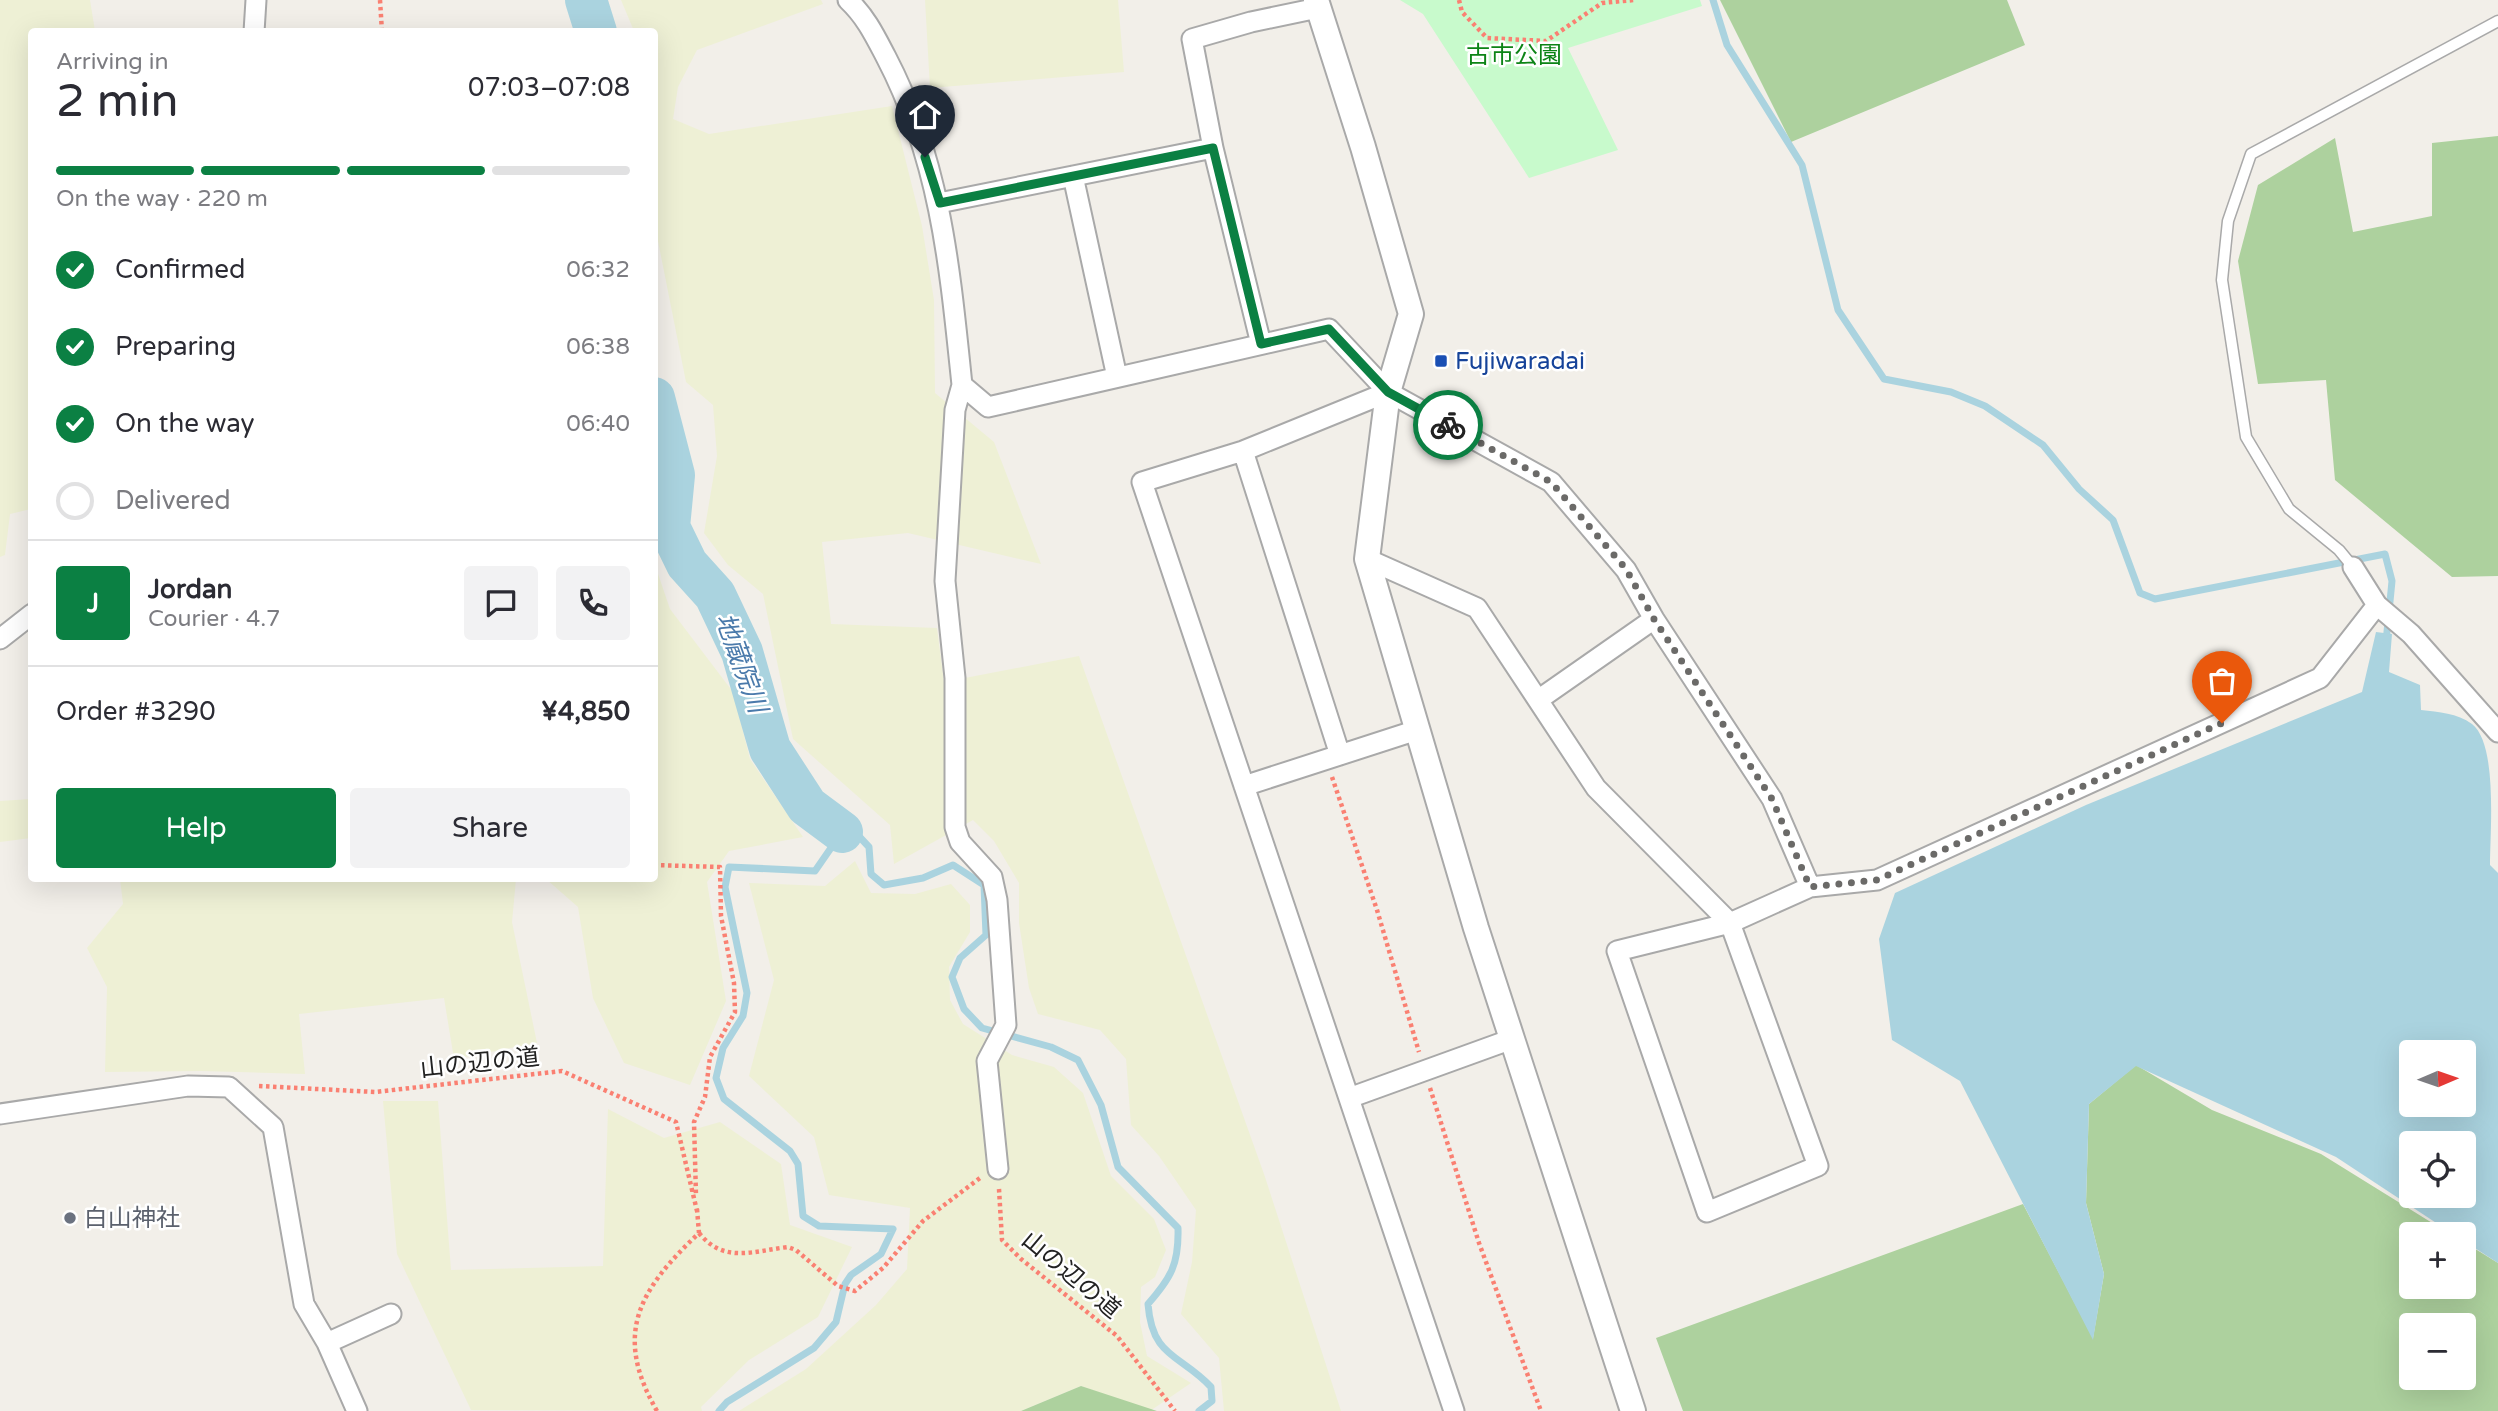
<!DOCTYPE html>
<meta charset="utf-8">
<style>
body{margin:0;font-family:"Varela Round","Noto Sans JP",sans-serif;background:#f2f2f3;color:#2b2b33;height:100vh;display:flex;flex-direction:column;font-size:26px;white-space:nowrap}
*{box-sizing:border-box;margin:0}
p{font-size:23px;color:#7c7c81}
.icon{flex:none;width:38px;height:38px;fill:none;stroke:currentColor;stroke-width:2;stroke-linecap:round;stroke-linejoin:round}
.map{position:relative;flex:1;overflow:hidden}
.panel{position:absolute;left:28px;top:28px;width:630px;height:854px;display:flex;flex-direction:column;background:#fff;border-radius:7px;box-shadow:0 7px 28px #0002}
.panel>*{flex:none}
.needle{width:46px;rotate:88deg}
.buttons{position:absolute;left:2399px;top:1040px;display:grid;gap:14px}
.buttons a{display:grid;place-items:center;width:77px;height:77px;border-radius:7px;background:#fff;box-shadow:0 7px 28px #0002;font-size:35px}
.pin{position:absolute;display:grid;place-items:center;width:60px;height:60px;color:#fff;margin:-72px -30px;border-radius:50% 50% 50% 0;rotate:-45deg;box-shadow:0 0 7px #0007}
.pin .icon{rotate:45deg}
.courier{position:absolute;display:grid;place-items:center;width:70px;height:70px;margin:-35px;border:5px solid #0b8043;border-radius:50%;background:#fff;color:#222;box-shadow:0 2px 9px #0007}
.overview em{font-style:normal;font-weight:600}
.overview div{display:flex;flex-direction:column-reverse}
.overview{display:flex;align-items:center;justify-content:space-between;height:119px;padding:0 28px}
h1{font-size:46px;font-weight:600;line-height:52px}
.bar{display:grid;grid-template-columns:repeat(4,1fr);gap:10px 7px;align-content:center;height:84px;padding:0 28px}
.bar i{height:9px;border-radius:5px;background:#e1e1e2}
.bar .on{background:#0b8043}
.bar p{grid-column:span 4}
.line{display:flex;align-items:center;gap:18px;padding:0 28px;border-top:2px solid #e1e1e2}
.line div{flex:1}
.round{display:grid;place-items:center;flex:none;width:74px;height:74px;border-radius:7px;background:#f2f2f3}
ol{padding:0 28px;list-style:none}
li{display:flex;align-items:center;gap:21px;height:77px}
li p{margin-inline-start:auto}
li .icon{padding:7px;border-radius:50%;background:#0b8043;color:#fff;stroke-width:4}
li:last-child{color:#7c7c81}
li i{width:38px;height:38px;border:4px solid #e1e1e2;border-radius:50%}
.cta{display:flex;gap:14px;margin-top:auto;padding:14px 28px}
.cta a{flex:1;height:80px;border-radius:7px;background:#0b8043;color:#fff;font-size:28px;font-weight:600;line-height:80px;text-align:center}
.cta a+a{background:#f2f2f3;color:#2b2b33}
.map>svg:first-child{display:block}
</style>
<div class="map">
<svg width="2498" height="1411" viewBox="0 0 2498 1411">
<rect width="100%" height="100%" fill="#f2efe9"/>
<path fill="#eef0d5" d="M0 0H90L95 31 32 32 31 509 10 514 5 555 0 557Z
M621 0H821L823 4 697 50 678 87 673 119 709 134 892 106 922 226 934 300 935 393 994 442 1041 564 908 533 822 542 831 624 937 628 944 682 1079 656 1264 1174 1341 1411H1224L1219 1358 1181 1314 1192 1262 1196 1210 1159 1156 1131 1125 1126 1059 1100 1030 1038 1014 1029 988 1019 923V883L994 841 973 820 894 864 890 825 793 739 763 594 728 565 704 533 717 456 713 405 686 382 655 226 654 32 634 31Z
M925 0H1118L1124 72 930 88Z
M655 565 670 609 733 692 750 759 803 837 729 851 707 882 726 1001 690 1085 624 1063 593 998 578 907 546 879 654 878Z
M31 799V838L0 842V801Z
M855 861 871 893 915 894 951 884 970 905V932L949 967 950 1000 963 1024 1012 1055 1054 1067 1083 1093 1111 1176 1154 1219 1166 1250 1155 1277 1141 1287 1140 1322 1147 1356 1191 1383 1150 1411 1081 1386 1021 1411H739L806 1369 876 1305 907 1269 910 1208 829 1195 814 1137 749 1076 774 980 749 883 825 886Z
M120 879H516L512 922 537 1043 454 1059 444 998 299 1014 305 1074 201 1071 105 1072 107 987 87 948 123 904Z
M383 1101H438L451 1270 603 1266 608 1109 664 1138 720 1122 781 1164 790 1225 852 1247 818 1317 749 1360 701 1407 702 1411 471 1410 397 1254Z"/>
<path fill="#add19e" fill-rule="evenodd" d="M1720 0H2007L2025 45 1791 142Z
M2498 136V576L2452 577 2335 480 2326 380 2258 384 2238 261 2258 185 2335 138 2353 232 2432 216V143Z
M2136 1065 2212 1110 2321 1154 2450 1234H2412V1286H2464V1242L2498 1263V1411H1683L1656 1338 2023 1204 2093 1338 2104 1274 2086 1203 2089 1104ZM2412 1325H2464V1377H2412Z
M1081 1386 1157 1411H1021Z"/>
<path fill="#c8facc" d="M1400 0H1700L1702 6 1568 48 1618 150 1529 178 1423 14Z"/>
<path fill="#aad3df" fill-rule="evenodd" d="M2376 632 2392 634 2389 672 2420 685 2421 710C2439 712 2457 713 2472 724 2498 744 2490 833 2490 865L2498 873V1263L2464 1241V1234H2453L2336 1157 2136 1066 2089 1104 2086 1203 2104 1274 2093 1340 1960 1081 1892 1040 1879 939 1895 893 2086 805 2362 692ZM2412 1052H2464V1104H2412ZM2412 1143H2464V1195H2412Z"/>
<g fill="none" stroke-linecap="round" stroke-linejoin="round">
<path stroke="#aad3df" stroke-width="7" d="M1713 0 1727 45 1802 165 1838 310 1884 379 1951 392 1985 406 2043 445 2079 489 2113 520 2140 593 2155 599 2385 554 2392 581 2386 642
M719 1411 727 1402 814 1348 836 1322 845 1284 851 1275 881 1254 893 1229 819 1226 803 1216 798 1164 790 1151 724 1099 716 1078 723 1048 743 1016 747 993 725 887 729 867 815 871 842 832 854 831 869 847 871 874 884 885 923 878 953 865 984 885 986 935 960 958 952 977 964 1009 982 1028 1051 1047 1078 1060 1101 1105 1118 1167 1178 1228C1179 1264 1171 1278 1148 1304 1152 1358 1180 1354 1211 1387L1212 1401 1199 1411"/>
<path stroke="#aad3df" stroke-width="42" d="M586 0 596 32
M654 398 674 475 669 527 687 564 715 595 742 652 770 749 807 806 842 832"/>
<g stroke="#a9a9a9" stroke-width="13">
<path id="service" d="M2353 567 2339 550 2289 509 2246 437 2222 280 2228 221 2251 154 2498 21"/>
</g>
<g stroke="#a9a9a9" stroke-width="23">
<path id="minor" d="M848 0C866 17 875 36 886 57 941 162 950 270 962 385L988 407 1329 329 1388 392 1551 482 1626 570 1654 619 1772 799 1810 887
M254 32 256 0
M1073 176 1117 377
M939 203 1213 148
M1261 344 1213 148 1192 39 1251 22 1318 8
M962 385 955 410 945 581 955 678V827L960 842 992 877 997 900 1006 1025 987 1061 998 1169
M1388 392 1243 451 1142 482 1454 1411
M1243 451 1340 755
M1367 559 1477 608 1596 788 1730 923 1818 1166 1707 1212 1617 951 1730 923 1810 887 1877 880 2320 678 2377 605 2353 567
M2377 605 2411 634 2498 732
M0 639 32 614
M1538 700 1654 619
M1244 786 1417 730
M1349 1098 1512 1039
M0 1114 188 1086 229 1087 273 1127 304 1304 327 1343 357 1411
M327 1343 391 1314"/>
</g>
<g stroke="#a9a9a9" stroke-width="28">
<path id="tertiary" d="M1316 0 1363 147 1411 314 1388 392 1367 559 1476 928 1633 1411"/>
</g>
<path stroke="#fa8072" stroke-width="4.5" stroke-dasharray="3.5 3.5" stroke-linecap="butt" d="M380 0 382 32
M1459 0 1462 12 1487 38 1546 41 1602 3 1634 0
M1332 777 1377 910 1419 1052
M654 865 720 867 721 916 734 983 735 1012 710 1057 705 1097 694 1122 696 1196
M259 1086 375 1092 562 1071 676 1122 697 1211
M1430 1088 1479 1243 1541 1411
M999 1189 1002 1240 1021 1259 1117 1336 1175 1411
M697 1209 699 1233
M699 1233C724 1264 753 1251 788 1247L796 1250 838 1286 855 1291 883 1268 923 1221 980 1178
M657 1411C612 1333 640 1289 699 1233"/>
<use href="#service" stroke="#fff" stroke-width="10"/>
<use href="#minor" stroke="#fff" stroke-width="19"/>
<use href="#tertiary" stroke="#fff" stroke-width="24"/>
</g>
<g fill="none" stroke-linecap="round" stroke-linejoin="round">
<path stroke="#6b6a68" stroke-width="7" stroke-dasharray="0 12.6" d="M1448 425 1551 482 1626 569 1654 619 1772 799 1810 887 1877 880 2222 723"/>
<path stroke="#0b8043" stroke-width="9" d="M925 157 940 203 1213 148 1261 344 1329 329 1388 392 1448 425"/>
</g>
<rect fill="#1a4fb4" stroke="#fff" stroke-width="2.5" x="1434" y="354" width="14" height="14" rx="3.5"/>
<circle fill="#6b7280" stroke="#fff" stroke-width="2.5" cx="70" cy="1218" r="7"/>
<g text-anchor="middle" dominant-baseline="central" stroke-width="5" stroke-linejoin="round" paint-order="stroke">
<g font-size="24" fill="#0c8416" stroke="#fff">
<text x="1514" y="55">古市公園</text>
</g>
<g font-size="24" fill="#164399" stroke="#fff" text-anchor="start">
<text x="1455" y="361">Fujiwaradai</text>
</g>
<g font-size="24" fill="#222" stroke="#fff">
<text transform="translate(480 1063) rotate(-6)">山の辺の道</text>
<text transform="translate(1071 1275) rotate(40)">山の辺の道</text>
</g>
<g font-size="24" fill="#5b616d" stroke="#fff" text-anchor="start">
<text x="84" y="1218">白山神社</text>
</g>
<g font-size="26" font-style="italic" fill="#4a7aab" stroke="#fff">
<text transform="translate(741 663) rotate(70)">地蔵院川</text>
</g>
</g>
</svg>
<div class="buttons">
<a><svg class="needle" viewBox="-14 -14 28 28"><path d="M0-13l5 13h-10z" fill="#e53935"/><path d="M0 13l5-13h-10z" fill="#7c7c81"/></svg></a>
<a><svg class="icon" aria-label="locate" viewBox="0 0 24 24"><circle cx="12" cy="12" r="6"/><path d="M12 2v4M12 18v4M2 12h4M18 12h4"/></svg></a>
<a>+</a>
<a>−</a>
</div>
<div class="pin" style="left:2222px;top:723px;background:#ea580c"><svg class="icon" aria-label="bag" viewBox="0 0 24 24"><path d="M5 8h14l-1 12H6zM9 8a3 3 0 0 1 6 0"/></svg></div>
<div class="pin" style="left:925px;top:157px;background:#1f2937"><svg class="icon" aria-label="home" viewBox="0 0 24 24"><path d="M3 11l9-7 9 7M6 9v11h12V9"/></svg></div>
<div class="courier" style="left:1448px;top:425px"><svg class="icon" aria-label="bike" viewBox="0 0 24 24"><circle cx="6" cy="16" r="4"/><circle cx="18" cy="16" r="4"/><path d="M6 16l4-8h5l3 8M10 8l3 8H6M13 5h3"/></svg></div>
<section class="panel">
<div class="overview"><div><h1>2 min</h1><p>Arriving in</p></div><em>07:03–07:08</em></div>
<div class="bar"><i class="on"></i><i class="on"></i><i class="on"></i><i></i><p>On the way · 220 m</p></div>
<ol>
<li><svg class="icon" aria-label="check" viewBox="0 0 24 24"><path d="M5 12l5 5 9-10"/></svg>Confirmed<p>06:32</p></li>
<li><svg class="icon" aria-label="check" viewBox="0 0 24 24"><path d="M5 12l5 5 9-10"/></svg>Preparing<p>06:38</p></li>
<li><svg class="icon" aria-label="check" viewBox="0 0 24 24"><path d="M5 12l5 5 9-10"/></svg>On the way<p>06:40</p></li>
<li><i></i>Delivered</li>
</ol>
<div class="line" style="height:126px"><b class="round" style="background:#0b8043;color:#fff">J</b><div><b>Jordan</b><p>Courier · 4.7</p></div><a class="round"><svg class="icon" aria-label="chat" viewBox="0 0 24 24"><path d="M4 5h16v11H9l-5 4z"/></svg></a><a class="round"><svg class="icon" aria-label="phone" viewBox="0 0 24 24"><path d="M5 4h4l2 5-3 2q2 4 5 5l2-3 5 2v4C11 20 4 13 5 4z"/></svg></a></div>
<div class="line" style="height:91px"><div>Order #3290</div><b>¥4,850</b></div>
<div class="cta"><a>Help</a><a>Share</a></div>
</section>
</div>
